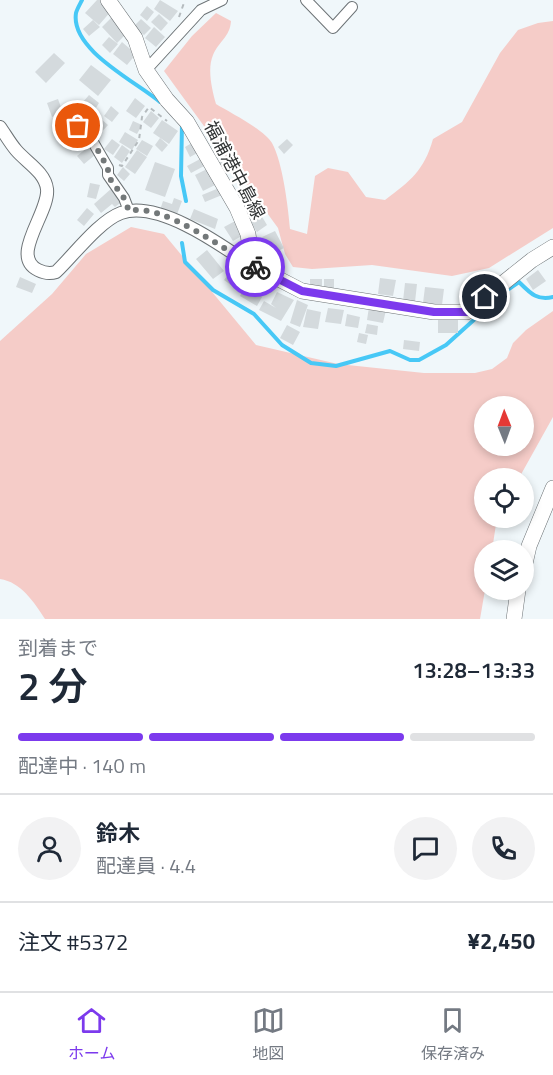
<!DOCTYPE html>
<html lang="ja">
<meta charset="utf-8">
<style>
body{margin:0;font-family:"Titillium Web","Noto Sans JP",sans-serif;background:#f2f2f3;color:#1f2937;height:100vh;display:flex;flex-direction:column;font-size:22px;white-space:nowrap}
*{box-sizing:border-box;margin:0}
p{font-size:20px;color:#747a83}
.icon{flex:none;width:33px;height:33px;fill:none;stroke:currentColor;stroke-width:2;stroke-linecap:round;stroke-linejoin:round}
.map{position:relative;height:619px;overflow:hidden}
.details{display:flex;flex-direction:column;background:#fff;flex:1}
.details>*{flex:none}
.needle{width:39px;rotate:359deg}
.tools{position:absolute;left:474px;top:396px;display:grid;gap:12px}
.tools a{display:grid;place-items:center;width:60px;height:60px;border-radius:50%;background:#fff;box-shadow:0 3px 9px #0003;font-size:30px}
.pin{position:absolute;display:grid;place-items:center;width:51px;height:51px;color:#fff;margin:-26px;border:3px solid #fff;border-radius:50%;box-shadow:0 2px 6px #0007}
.courier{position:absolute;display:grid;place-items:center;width:60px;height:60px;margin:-30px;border:4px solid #7c3aed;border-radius:50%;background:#fff;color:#222;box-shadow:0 2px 8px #0007}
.headline em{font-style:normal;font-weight:600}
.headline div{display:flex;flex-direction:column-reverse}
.headline{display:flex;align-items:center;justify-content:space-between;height:102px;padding:0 18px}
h1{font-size:39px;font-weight:600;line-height:45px}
.bar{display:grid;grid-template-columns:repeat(4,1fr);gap:9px 6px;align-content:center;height:72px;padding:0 18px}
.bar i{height:8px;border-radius:4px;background:#e0e1e3}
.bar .on{background:#7c3aed}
.bar p{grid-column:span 4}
.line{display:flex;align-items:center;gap:15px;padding:0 18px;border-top:2px solid #e0e1e3}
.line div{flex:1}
.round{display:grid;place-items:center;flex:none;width:63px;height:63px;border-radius:32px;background:#f2f2f3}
.menu{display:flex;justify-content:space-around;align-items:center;height:84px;border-top:2px solid #e0e1e3;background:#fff;font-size:16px;color:#747a83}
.menu a{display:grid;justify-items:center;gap:3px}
.menu .on{color:#7c3aed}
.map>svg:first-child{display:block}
</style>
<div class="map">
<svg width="553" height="619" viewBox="0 0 553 619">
<rect width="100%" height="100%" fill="#f0f7fa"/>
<path fill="#f5ccc8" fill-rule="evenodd" d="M216 13 231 21C230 37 219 41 213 55 207 69 212 90 216 104 229 112 265 130 272 143 283 163 288 207 290 229L307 234 315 176 328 168 348 172 366 197 385 200C410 181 424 171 433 139L462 122 500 53 518 30 538 23 553 21V228L489 268 452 276 372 265 312 269 293 267 285 254 278 228 164 71 192 36Z
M131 227 164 234 256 345 338 364 424 373H475L492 369 507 358 513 343 526 330 553 311V417L519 478H484V518H497L492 550H484L485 590 480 619H45C34 602 21 582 0 579V341L52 294 86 254ZM484 406H524V446H484Z"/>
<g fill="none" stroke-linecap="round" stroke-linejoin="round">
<path stroke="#47c8f6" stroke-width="4" d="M82 0C80 4 77 9 76 13 70 50 137 82 160 102
M182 124 181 176 186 201
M182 243 185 262 213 290 254 314 282 345 311 363 336 366 390 351 410 360H419L446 345 506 291 519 282C530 293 537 301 553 297"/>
</g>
<path fill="#d4dadd" d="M97 0H101L112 10 99 25 85 13Z
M160 0 178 11 170 21 154 9Z
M147 6 154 12 147 21 140 15Z
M159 14 168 23 161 31 151 22Z
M113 16 129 31 117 43 102 27Z
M141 19 151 28 144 35 134 26Z
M93 20 100 27 89 36 83 29Z
M154 27 165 37 156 47 145 38Z
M109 37 118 44 110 53 102 45Z
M122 42 136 54 127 65 113 54Z
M54 53 65 63 46 83 35 72Z
M91 65 111 80 98 96 79 80Z
M89 95 99 103 94 111 83 102Z
M135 98 145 106 136 118 126 111Z
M58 99 63 113 52 117 47 103Z
M111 106 119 113 112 122 104 116Z
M92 111 108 125 97 137 81 124Z
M151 111 159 118 151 128 143 122Z
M162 120 178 131 169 144 153 133Z
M133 121 142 125 137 134 129 130Z
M125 132 138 140 132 150 119 142Z
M83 136 90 143 82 151 75 144Z
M160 138 168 145 162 152 155 145Z
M112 139 120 145 113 155 104 149Z
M287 139 293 145 284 154 278 147Z
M142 140 153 146 147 156 136 149Z
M195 141 201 151 190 157 185 147Z
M122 145 130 151 122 163 114 157Z
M88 147 95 155 84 164 77 156Z
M137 150 147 157 135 174 125 167Z
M227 155 232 166 223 171 218 160Z
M202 158 206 165 191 173 187 166Z
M155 162 175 169 165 197 145 190Z
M123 167 130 174 124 181 117 175Z
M211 167 219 183 203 191 195 175Z
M90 183 100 185 96 199 87 197Z
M112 188 123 201 115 207 112 204 101 213 94 204Z
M219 188 222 195 205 202 202 195Z
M174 198 182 201 176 217 160 210 163 201 172 204Z
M87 208 94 214 84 226 77 220Z
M194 209 218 219 215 229 190 219Z
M261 215 267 225 257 232 250 222Z
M237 220 245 234 233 241 224 227Z
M275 231 284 248 270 255 262 237Z
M207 250 224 271 213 279 196 259Z
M234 267 245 275 235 288 224 280Z
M538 270 546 281 533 290 526 279Z
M20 277 36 284 32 293 16 287Z
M380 278 396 280 393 296 378 294Z
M310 279H322V288H310Z
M324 279H334V290H324Z
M405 283 417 284 415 302 403 301Z
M245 287 262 297 257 306 240 296Z
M425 287 444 289 442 305 423 303Z
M277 292 294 300 281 321 259 310 264 301 276 308 271 304Z
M297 300 308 305 300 327 290 323Z
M369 307 386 310 383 323 367 320Z
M328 308 344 310 341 324 325 322Z
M307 309 321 312 318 329 303 327Z
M347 314 360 317 358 328 345 326Z
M438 320H458V333H438Z
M367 324 378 326 377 335 365 333Z
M287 325 300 332 293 345 280 338Z
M359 333 368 335 366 344 357 342Z
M404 340 420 342 419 351 403 349Z"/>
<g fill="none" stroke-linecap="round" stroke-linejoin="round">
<g stroke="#6c7275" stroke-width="12">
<path id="minor" d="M306 0 333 28 352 7
M146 70 201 10 222 0
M67 115 93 142 108 168V175L124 198 129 211"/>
</g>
<g stroke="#6c7275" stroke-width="14">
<path id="tertiary" d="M0 127C5 134 10 143 16 150 26 162 45 172 47 189 50 212 9 256 38 270 44 273 50 274 56 272 73 256 99 221 121 213 157 200 217 242 246 262"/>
</g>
<g stroke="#6c7275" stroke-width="16">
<path id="primary" d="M108 0 135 38 146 70 167 100 187 122 237 208 248 234 250 248 246 262 302 291 434 312H467L532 260 553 247
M524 568 529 546 553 488
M514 619 518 590"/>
</g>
<path stroke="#b5bbbe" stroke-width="2" stroke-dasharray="4.5 4.5" stroke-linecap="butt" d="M179 17 185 0
M119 165 122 166 139 140 142 117 149 107 167 121"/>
<use href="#minor" stroke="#fff" stroke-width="10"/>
<use href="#tertiary" stroke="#fff" stroke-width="12"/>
<use href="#primary" stroke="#fff" stroke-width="15"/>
</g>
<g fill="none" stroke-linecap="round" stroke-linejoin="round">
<path stroke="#737879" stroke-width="6" stroke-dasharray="0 10.8" d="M78 126 93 142 108 168V176L124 198 129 211C162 202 226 251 255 267"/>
<path stroke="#7c3aed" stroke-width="8" d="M255 267 302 291 434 312H467L485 297"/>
</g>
<g text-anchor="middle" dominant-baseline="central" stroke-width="4.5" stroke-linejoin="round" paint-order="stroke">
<g font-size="18" fill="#303334" stroke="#fff">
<text transform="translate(235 170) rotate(62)">福浦港中島線</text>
</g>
</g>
</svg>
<div class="tools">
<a><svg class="needle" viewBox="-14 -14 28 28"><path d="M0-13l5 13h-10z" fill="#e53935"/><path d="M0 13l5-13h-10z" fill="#747a83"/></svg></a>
<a><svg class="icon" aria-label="locate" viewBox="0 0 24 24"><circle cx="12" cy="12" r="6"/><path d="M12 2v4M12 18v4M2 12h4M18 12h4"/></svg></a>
<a><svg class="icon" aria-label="layers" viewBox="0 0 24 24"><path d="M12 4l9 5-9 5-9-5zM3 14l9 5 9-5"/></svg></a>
</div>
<div class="pin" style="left:78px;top:126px;background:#ea580c"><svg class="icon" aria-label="bag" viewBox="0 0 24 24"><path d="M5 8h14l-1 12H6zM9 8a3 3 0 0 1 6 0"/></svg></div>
<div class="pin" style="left:485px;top:297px;background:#1f2937"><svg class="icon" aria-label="home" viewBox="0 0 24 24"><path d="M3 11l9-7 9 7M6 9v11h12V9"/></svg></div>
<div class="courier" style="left:255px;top:267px"><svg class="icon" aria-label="bike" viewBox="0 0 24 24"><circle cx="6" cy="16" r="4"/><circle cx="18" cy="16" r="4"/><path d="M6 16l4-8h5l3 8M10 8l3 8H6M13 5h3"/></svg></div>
</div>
<section class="details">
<div class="headline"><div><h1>2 分</h1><p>到着まで</p></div><em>13:28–13:33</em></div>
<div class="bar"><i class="on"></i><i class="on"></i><i class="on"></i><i></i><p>配達中 · 140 m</p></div>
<div class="line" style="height:108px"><a class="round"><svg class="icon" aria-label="person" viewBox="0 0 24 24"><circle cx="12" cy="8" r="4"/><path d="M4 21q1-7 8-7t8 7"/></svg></a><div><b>鈴木</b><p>配達員 · 4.4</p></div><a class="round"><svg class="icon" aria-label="chat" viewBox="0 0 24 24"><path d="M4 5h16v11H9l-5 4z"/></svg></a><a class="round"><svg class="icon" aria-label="phone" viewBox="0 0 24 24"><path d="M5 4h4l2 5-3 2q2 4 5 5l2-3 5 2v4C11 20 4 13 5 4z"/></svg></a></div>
<div class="line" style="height:78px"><div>注文 #5372</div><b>¥2,450</b></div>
</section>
<nav class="menu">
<a class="on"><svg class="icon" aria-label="home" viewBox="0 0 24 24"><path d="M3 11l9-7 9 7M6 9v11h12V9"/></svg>ホーム</a>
<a><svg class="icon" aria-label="map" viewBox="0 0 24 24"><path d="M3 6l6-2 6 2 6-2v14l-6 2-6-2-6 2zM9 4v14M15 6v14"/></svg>地図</a>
<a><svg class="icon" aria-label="saved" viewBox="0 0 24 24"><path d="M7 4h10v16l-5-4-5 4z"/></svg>保存済み</a>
</nav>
